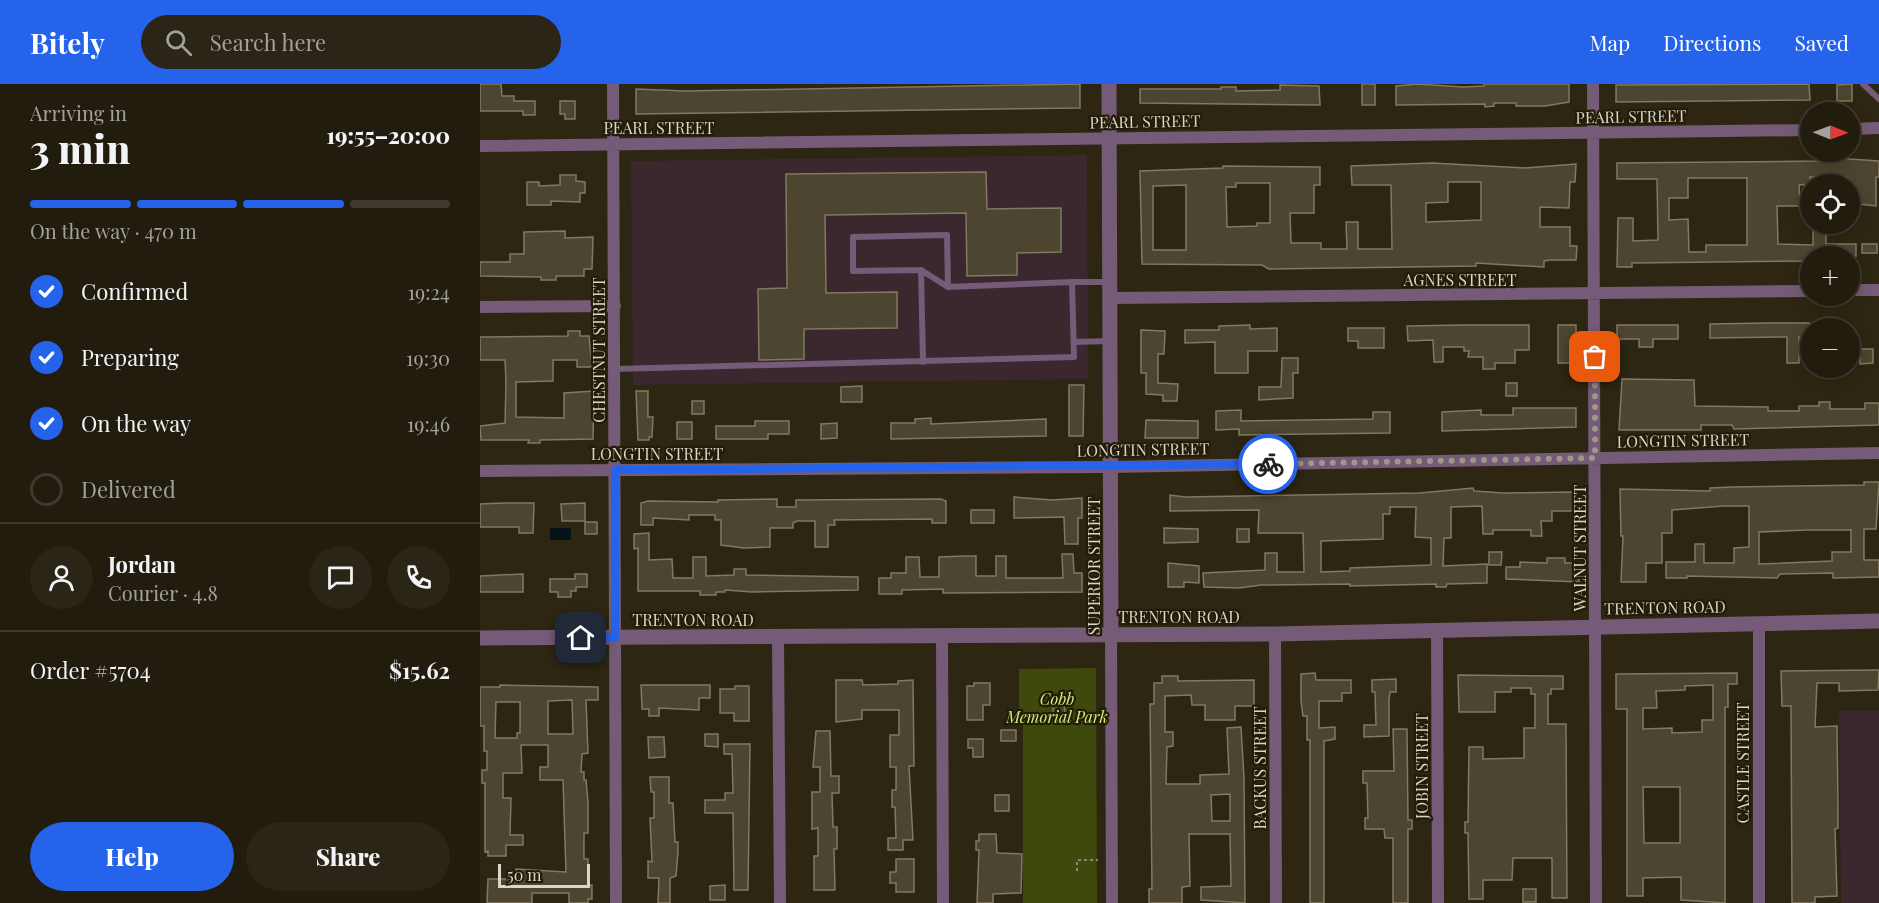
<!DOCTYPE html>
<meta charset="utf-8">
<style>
body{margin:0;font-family:"Playfair Display",serif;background:#2a2517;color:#f1f3f6;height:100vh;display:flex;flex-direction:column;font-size:22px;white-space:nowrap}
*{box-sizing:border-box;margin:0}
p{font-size:20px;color:#a2a19e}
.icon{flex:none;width:33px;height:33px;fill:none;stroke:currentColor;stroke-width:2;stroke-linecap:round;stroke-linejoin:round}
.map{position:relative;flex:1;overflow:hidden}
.sheet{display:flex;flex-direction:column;background:#221c0e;width:480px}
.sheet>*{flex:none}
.needle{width:39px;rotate:91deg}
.buttons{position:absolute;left:1320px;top:18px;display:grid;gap:12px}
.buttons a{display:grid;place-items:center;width:60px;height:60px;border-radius:50%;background:#221c0e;box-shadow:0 3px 15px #0003,0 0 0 2px #3f3a2e;font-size:30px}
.scale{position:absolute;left:18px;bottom:15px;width:92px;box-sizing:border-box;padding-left:6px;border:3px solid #dbd6ca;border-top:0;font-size:16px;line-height:21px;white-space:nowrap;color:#dbd6ca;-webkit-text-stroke:4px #231c08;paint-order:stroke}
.pin{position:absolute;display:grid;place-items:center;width:51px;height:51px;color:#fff;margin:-26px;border-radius:12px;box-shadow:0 3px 9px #0006}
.courier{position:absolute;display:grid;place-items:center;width:60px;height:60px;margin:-30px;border:4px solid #2563eb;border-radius:50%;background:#fff;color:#222;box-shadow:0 2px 8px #0007}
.headline em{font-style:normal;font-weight:800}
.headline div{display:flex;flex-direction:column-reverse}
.headline{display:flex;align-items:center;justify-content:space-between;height:102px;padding:0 30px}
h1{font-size:39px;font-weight:800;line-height:45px}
.bar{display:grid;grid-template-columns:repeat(4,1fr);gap:9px 6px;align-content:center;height:72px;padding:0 30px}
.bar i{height:8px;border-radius:4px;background:#3f3a2e}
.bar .active{background:#2563eb}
.bar p{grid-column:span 4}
.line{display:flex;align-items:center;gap:15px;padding:0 30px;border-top:2px solid #3f3a2e}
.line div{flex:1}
.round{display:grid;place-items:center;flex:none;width:63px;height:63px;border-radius:32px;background:#2a2517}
ol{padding:0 30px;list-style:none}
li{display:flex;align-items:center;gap:18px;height:66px}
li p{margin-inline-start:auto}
li .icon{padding:6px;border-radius:50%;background:#2563eb;color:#fff;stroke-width:4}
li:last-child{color:#a2a19e}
li i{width:33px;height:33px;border:3px solid #3f3a2e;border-radius:50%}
.action{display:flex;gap:12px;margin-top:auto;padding:12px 30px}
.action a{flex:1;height:69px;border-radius:36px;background:#2563eb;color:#fff;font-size:24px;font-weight:800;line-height:69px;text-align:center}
.action a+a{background:#2a2517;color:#f1f3f6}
header{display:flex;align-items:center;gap:36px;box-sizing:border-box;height:84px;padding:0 30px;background:#2563eb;color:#fff}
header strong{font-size:28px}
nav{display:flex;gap:33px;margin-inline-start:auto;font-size:21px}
.search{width:420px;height:54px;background:#2a2517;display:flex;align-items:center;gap:15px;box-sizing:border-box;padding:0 21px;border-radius:33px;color:#a2a19e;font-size:22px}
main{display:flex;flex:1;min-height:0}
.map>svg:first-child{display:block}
</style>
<header>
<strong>Bitely</strong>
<div class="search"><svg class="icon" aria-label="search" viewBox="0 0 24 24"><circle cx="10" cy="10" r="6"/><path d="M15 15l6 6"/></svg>Search here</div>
<nav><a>Map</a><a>Directions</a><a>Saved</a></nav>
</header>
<main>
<section class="sheet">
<div class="headline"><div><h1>3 min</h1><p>Arriving in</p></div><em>19:55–20:00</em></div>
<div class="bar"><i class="active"></i><i class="active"></i><i class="active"></i><i></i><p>On the way · 470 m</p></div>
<ol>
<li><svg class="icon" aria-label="check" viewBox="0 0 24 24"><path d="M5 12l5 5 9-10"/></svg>Confirmed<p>19:24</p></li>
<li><svg class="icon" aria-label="check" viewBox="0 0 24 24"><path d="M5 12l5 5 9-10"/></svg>Preparing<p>19:30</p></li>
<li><svg class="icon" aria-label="check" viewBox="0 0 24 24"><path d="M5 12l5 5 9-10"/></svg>On the way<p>19:46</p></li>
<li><i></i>Delivered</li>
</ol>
<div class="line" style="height:108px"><a class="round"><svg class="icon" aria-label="person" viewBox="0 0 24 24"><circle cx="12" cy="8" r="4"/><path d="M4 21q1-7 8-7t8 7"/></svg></a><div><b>Jordan</b><p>Courier · 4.8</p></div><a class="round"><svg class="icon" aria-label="chat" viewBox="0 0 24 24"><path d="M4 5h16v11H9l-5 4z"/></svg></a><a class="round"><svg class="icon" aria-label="phone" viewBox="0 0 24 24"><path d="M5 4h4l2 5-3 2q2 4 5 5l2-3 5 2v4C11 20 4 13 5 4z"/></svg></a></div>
<div class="line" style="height:78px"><div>Order #5704</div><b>$15.62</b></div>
<div class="action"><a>Help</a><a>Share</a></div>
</section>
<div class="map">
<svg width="1399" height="819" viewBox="0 0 1399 819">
<rect width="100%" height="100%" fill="#2d2612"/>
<path fill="#3a282e" d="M607 71 608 295 153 301 151 77Z
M1359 627H1399V819H1361Z"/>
<path fill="#3e490b" d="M616 584 617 819H543V642L539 641V585Z"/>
<path fill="#051218" d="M70 444H91V456H70Z"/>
<path fill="#4c4530" stroke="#817962" stroke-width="1.5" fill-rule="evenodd" d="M0 0H21L22 12H34V17H55V31H43V27H0Z
M600 0V24L156 30V5L206 7Z
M882 0H895V21H882Z
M938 0 983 3 1004 2V0H1089V18L1065 22H1036V19H1014V22L1005 23V20L916 21V2Z
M1329 0 1330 16 1136 18V1Z
M1372 0V17H1357V1Z
M800 1 839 2 840 21 660 19V5H741V3H756V7L800 6Z
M80 17H95V35H85V30H80Z
M1341 73 1399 77V93H1396V122L1370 119V96L1366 93H1330L1331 100 1319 101 1320 122H1297L1298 160 1333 161V140H1346V160H1376V172H1330V177L1152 179V183H1137L1138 134H1153V157L1178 156 1177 95H1137V79L1341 77ZM1208 94H1267V161H1226V168H1209L1208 135 1189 136V114H1208Z
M952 79 1045 84 1096 80 1095 98H1090L1089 124 1060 123V143H1090V162H1097L1096 176H1070L1064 177V183L996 179V182L789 185 782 181 662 180 660 87 743 84V82L840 83V101H834V129H810L811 159H841V165H867L866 138H878V165H912L911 101H872L871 82ZM968 98H1001V136L946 138V119L968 118ZM756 99H790V139H777V142L747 143 746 103H756ZM706 101V166H673V102Z
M506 88 507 125 581 124V168L537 169V191L487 192 486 129 345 131 346 209 417 208V244L324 245V275L279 276 278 205 307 204 306 90Z
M80 91H96V97L105 98V109H100V118L71 117V121H47V98H59V102L80 101Z
M85 147V154L113 153 112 185H104V192H76V196H61V193L0 192V178H30V170H44V148Z
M1382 160H1397V169H1382Z
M1286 239H1329V253H1319V279H1307V253L1230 254V240Z
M770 241V245L797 244V267H768V289H735V258L705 259V246H739V242Z
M983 241H1049V266H1035V279H1015V285H1003V273H988L989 267H984V263H963V278H954L953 256 928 257 927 242Z
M1078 241H1096V254H1092V279H1078Z
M1137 241H1198V255H1173V263H1159V255H1137Z
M868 244H904V264H878V257H868Z
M661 246 685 247 684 270H678V299L698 300 697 317H683V311L666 310V289H661Z
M88 247H100V252H109L112 283H97V276H73V297L36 298V333L84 334V309L114 307 113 355 60 356V359H48L49 356H1L0 342 25 339 26 299 25 276H0V253L88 252Z
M1380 265H1393V279L1380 280Z
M802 274H818V289H813V314L779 316V303H801Z
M1142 295 1214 296 1215 322 1288 323V327H1319V322H1339V318H1350V325H1385V319H1399V341L1254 345 1252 341H1221V346H1139Z
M1026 299H1037V312H1026Z
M589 301H604L603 352H589Z
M382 302V318H361V303Z
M156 307H168V333H173L172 353H169V356H158Z
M212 317H224V330H212Z
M1033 324H1096V343L962 347V328L1001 326V331H1033Z
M761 326V337L893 335V328H910V349L759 351V345L736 346V327Z
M451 334V340L566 335V352L411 355V339H435V335Z
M666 336 718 337V354H665Z
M275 337H309V350H288V355H236V342H275Z
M197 338H212V355H197Z
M357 339V354L341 355V340Z
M1384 398H1399L1396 445H1384V476H1399V493L1353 494V489L1300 490 1297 494 1207 492V494H1186V478H1215V460H1224V479H1254V464L1269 463V422H1244L1192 426V449H1182V479H1166V498H1141L1143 452H1141L1140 405 1230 407V404L1252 403 1384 401ZM1327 446H1371V468H1352V477L1279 480V448Z
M993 404 994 407 1023 409 1095 408V427H1072V437H1061L1062 452H1051V446H1013V450H1003L1002 422 971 423V454H964L963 482 1007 480V499L967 500 966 503H956V500L870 502V500L781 501 759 504 724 503 723 489 785 486V469H797V488H824L823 449H778L779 426 690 427V411L705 413 940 409ZM910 423H936L935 453 951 454V481L870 484V487L841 488V457L903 455V430H910Z
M534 413 572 416 602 414V434H598V460H585L584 433 534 434Z
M297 415V423H316V416L461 415 466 417V439H452V435L354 436 355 441H348V463H335V437H317L313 439V444H290V463L264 464 241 461V436H235V431H209V436L173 434V441H161V419L168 417 238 418V416Z
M24 419H54L53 449H39V443H0V420Z
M105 419V437H82L81 420Z
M491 426H514V439H491Z
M105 438H117V450H105Z
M684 444 718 445V458L684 459Z
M757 445H769V458H757Z
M169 449V476L192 475 193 494H213V473H226V492L254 491V485H266V491L378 493V506L272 508 245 506V508H236V511H220V507H158V464L154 465V450Z
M1009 468H1022L1021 481H1009Z
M582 470H593L594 489H602V508L463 509V505L422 506V510H399V494H411V489H426V473H439L440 493H459V473L486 472H496V492H516V472H526V494H583Z
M1067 474H1085V479H1099V498L1026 495V483H1040V478L1067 479Z
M688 479 719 482V499L704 498V503H688Z
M43 490V508H0V492Z
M95 490H107V503H96V507H91V513H78V508H70V495H95Z
M1399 586 1398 606 1359 607V599H1337L1335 643 1357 642 1358 724V744L1355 745 1357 812 1335 813V819H1312L1311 622H1302L1301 587Z
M835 589 836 596H871V609H862V617H839V644L855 643V655L844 657V819H830V656H827V632H823L821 617V590Z
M1257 589V600H1248V623H1245V819L1201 816V793L1163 794V812H1147V625H1136V590ZM1233 601V636H1222V648L1192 649V644L1163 645V624H1177L1176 607 1205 606V602ZM1163 703H1200V759H1164Z
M978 591 1083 592V605H1071V610H1068V640H1086L1087 814H1072V774H1033L1032 796H1003V815H989L988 749H985V738H988L989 663H1003V675L1044 674V644H1055V610H1051V604H1031V608H1015V628H979Z
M682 592H698V597L774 596V622H755V636H725V621H712L711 611 685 612V648H693V662L687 663 686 700H720V691L749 690 747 644 761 643 764 694 765 819 721 816V803L751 802 750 750H709L710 802 702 803V819H669V805H672L670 620H674V599H682ZM750 710V737H732L731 711Z
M916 595V608H910L909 616V652L884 653V641H896L895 608H892V596Z
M356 596H382L383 601 418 600V597L433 596 434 682H429L433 756H423V766H408V754H416L415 723H412V706H416V683H410V651H419V626H382V635L356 638Z
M494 599H510V621H503V636H487V602H494Z
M20 601 118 603V616H106L108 669 102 670 101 688H104V696H106L108 718V749H104V775H108V801H112V815H108V819H89V809H52V819H7L8 795H36V785L86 788 83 696H60V683H68V661H41L42 689H23V714H31L30 751H43V761H26V772H8V767L5 768V699H2V686H7V667H4V642H0V603H20ZM92 616 93 650H68V617ZM16 618H40V649H37V654H15Z
M161 601H230V614H219V626L179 624V632H169V625H162Z
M255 602H269V637H254V629H240V605H255Z
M573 616H584L585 632H573Z
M913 645H927L928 736H932V745H928V819H913V754H905L904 745H885V734H888L887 699H883V687H914Z
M521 646H536V657H521Z
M336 647H350L351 692H359V709H352L353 743H357V765H354L355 806H334V772H338V744L332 745V708H340V683H333Z
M225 650H238V663L225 662Z
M168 653H184L185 673 169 674Z
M488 655H503V673H493V664H488Z
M244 660H270L268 806H254L253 729H225V716H245V709H253L252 670H244Z
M170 693H189V719H193L195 758H198V768L196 792 190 794V819H178L179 794H168V777L172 778 170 734H174V708H171Z
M515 711H529V727H515Z
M499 750H516L517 769 542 770 541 809 513 810V819H497L499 766H496V757H499Z
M416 775H434V808H416V799H410V788H416Z
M245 801V816H230V802Z
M1043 805H1056V818H1043Z"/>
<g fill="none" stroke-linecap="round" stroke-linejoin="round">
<path stroke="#8c8676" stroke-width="2" stroke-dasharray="3 3" stroke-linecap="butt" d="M597 787V776H618"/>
<path stroke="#755b77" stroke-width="6" d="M1383 0 1399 15
M441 186 443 278
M592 198H629
M594 258 629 257
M135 285 594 273 592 198 468 203 467 151 373 153V187L441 186 468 203"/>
<path stroke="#755b77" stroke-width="12" d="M133 0 136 819
M1113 0 1116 819
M1370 45 1399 44
M0 62 1330 46
M1370 206H1399
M630 214 1330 207
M0 223 135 222
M0 387 631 383 1399 369
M1279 539V819
M957 546 958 819
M795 550 796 819
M631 551 632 819
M462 552 463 819
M298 553 300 819"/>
<path stroke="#755b77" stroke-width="15" d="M629 0 631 551
M0 554 795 550 1399 537"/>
</g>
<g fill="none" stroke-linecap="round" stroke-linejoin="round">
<path stroke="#9e988a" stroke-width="6" stroke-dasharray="0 10.8" d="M788 380 1115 374V273"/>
<path stroke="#2563eb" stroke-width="8" d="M101 554H135V386L788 380"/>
</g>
<g text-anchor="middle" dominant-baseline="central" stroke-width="4.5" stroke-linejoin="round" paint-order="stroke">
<g font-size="16" fill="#dbd6ca" stroke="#231c08">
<text transform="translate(1151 32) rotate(-1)">PEARL STREET</text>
<text transform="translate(665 37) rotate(-1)">PEARL STREET</text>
<text x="179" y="43">PEARL STREET</text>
<text x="980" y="195">AGNES STREET</text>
<text transform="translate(118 266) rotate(-90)">CHESTNUT STREET</text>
<text transform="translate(1203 356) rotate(-1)">LONGTIN STREET</text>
<text transform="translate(663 365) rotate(-1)">LONGTIN STREET</text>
<text x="177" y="369">LONGTIN STREET</text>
<text transform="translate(1099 464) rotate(-90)">WALNUT STREET</text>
<text transform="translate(613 482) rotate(-90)">SUPERIOR STREET</text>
<text transform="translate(1185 523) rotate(-1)">TRENTON ROAD</text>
<text x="699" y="532">TRENTON ROAD</text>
<text x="213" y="535">TRENTON ROAD</text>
<text transform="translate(1262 679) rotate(-90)">CASTLE STREET</text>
<text transform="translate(941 682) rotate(-90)">JOBIN STREET</text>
<text transform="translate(779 684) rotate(-90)">BACKUS STREET</text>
</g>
<g font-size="16" font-style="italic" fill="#d1ed78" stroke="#231c08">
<text x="577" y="614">Cobb<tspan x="577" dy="18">Memorial Park</tspan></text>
</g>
</g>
</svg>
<div class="buttons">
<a><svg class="needle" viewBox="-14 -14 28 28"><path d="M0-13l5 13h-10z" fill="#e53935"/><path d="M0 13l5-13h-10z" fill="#a2a19e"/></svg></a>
<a><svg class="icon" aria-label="locate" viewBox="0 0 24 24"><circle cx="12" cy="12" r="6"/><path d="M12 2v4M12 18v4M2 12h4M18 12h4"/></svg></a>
<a>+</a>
<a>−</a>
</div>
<div class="scale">50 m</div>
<div class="pin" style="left:1115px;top:273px;background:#ea580c"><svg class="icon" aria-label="bag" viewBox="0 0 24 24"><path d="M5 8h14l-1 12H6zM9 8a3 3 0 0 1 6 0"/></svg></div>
<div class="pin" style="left:101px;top:554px;background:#1f2937"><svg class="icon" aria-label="home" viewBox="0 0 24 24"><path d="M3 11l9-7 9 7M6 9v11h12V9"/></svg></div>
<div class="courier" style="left:788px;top:380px"><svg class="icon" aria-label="bike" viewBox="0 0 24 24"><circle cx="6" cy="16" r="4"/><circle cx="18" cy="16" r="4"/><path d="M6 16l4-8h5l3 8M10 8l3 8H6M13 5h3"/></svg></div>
</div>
</main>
